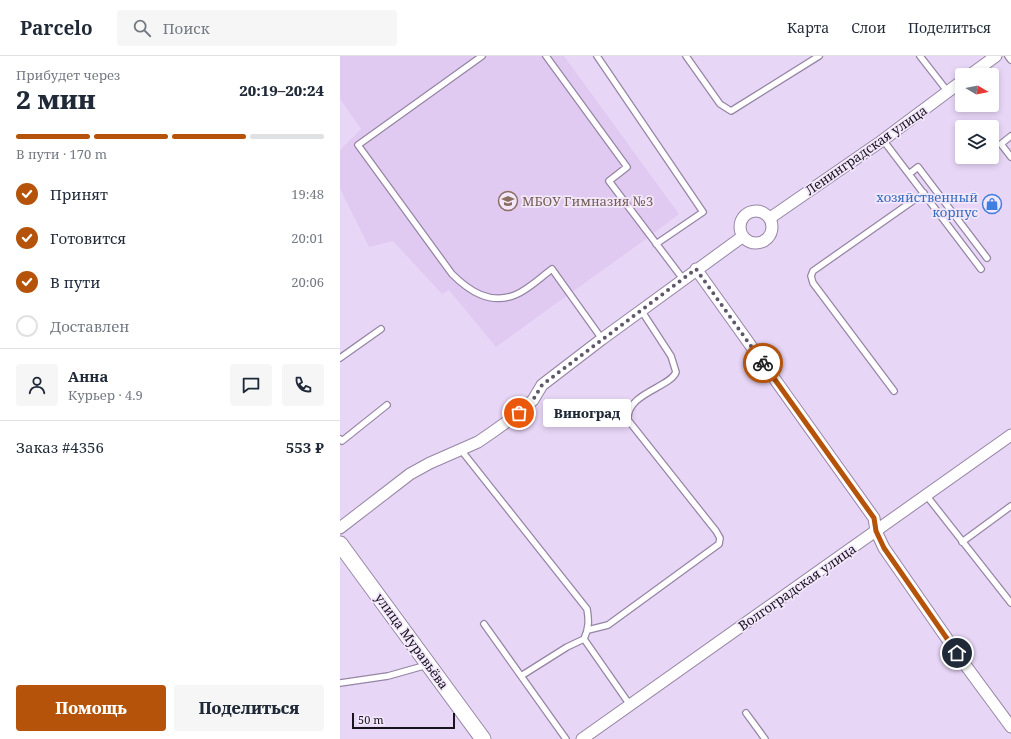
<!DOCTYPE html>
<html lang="ru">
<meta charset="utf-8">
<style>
body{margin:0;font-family:"Noto Serif",serif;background:#f6f6f7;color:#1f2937;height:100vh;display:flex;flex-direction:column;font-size:15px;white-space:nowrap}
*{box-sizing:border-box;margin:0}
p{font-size:13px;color:#747a83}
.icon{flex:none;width:22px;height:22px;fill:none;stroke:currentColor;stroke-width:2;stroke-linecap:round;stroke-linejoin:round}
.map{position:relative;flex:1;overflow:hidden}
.panel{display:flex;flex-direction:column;background:#fff;width:340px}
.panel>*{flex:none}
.needle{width:26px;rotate:100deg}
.fabs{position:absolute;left:615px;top:12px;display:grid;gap:8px}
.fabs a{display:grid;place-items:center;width:44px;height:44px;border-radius:4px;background:#fff;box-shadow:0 2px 6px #0003;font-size:20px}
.scale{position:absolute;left:12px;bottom:10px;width:103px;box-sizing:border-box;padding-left:4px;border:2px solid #19131e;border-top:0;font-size:11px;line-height:14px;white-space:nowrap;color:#19131e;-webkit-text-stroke:3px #f2e7fb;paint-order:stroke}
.pin{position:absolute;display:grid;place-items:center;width:34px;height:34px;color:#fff;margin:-17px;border:2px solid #fff;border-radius:50%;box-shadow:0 1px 4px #0007}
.courier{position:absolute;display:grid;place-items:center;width:40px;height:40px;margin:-20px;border:3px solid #b45309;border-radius:50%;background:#fff;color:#222;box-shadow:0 1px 5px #0007}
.bubble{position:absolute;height:28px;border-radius:4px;background:#fff;box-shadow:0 2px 6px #0003;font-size:13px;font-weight:800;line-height:28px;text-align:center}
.headline em{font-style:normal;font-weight:800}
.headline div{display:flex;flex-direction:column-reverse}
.headline{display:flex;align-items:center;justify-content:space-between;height:68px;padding:0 16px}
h1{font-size:26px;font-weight:800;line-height:30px}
.bar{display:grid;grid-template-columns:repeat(4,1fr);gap:6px 4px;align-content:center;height:48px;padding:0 16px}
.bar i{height:5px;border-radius:3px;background:#e0e1e3}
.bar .current{background:#b45309}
.bar p{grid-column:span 4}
.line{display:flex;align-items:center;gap:10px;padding:0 16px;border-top:1px solid #e0e1e3}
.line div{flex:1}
.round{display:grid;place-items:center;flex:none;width:42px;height:42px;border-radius:4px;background:#f6f6f7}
ol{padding:0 16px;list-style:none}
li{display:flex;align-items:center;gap:12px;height:44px}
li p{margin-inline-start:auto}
li .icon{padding:4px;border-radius:50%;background:#b45309;color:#fff;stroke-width:4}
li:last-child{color:#747a83}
li i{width:22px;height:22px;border:2px solid #e0e1e3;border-radius:50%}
.button{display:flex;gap:8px;margin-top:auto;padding:8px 16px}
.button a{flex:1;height:46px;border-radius:4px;background:#b45309;color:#fff;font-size:16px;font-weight:800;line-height:46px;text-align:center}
.button a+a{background:#f6f6f7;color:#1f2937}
header{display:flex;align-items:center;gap:24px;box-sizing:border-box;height:56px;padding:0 20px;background:#fff;border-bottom:1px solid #e0e1e3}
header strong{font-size:19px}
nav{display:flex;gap:22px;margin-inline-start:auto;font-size:14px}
.search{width:280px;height:36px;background:#f6f6f7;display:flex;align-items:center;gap:10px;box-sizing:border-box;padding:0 14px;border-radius:4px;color:#747a83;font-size:15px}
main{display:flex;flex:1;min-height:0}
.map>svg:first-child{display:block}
</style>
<header>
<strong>Parcelo</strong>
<div class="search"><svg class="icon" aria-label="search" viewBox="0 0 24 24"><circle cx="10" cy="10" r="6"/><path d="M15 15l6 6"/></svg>Поиск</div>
<nav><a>Карта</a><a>Слои</a><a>Поделиться</a></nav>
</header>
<main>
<section class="panel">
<div class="headline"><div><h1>2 мин</h1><p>Прибудет через</p></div><em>20:19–20:24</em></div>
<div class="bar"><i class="current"></i><i class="current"></i><i class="current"></i><i></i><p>В пути · 170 m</p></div>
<ol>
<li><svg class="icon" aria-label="check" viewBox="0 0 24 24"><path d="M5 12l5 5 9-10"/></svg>Принят<p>19:48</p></li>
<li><svg class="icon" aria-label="check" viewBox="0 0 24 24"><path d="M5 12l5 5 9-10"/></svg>Готовится<p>20:01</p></li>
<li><svg class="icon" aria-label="check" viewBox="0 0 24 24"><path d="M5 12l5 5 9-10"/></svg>В пути<p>20:06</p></li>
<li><i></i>Доставлен</li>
</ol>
<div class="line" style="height:72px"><a class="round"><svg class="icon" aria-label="person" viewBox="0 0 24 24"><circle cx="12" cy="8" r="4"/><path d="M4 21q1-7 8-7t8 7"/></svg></a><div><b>Анна</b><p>Курьер · 4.9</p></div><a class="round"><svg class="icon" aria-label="chat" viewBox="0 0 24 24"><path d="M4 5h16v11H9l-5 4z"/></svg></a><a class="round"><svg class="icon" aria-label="phone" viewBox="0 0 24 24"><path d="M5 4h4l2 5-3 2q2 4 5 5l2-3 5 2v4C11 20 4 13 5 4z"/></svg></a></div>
<div class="line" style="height:52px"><div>Заказ #4356</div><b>553 ₽</b></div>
<div class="button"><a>Помощь</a><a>Поделиться</a></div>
</section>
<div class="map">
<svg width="671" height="683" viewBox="0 0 671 683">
<rect width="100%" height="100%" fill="#e8d6f7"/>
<path fill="#e0caf1" d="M0 0H224L339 158 310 180 156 291 109 234 102 238 53 185 29 191 0 133V94L21 73 0 43Z"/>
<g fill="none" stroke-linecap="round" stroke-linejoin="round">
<g stroke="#9685a4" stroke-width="8">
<path id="lane" d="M142 0 18 89 112 218C129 235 150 249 175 239 188 234 201 221 212 213L262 283
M206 0 287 111 269 125 343 223
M257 0 363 156 316 188
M346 0 380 48 391 55 479 0
M580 0 608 36
M668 0 671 4
M671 80 661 88 671 101
M543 84 641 213
M569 118 578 111 647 202
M0 302 41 273
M554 335 473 227 471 220 473 215 584 137
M0 383 2 385 47 349
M121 394 247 553C249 564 249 572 244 583L290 649
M586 439 671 547
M622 486 671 450
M144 568 226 683
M248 574 268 569 379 488 380 482 376 475 288 364C286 337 330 332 336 316L331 300 301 254
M181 620 227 591 244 583
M0 627 48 620 87 609
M406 657 425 683"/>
</g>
<g stroke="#9685a4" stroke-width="13">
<path id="street" d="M630 19 656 0
M400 171a16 16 0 1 1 32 0a16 16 0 1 1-32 0Z
M430 162 543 84 622 25
M356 213 534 462 536 475 544 492 626 610 671 671
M0 472 70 418 90 407 138 386 154 375 179 357 193 344 202 329 262 283 402 181
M242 683 671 379"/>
</g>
<g stroke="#9685a4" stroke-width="17">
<path id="secondary" d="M0 488 143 683"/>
</g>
<use href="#lane" stroke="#fff" stroke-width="5.5"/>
<use href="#street" stroke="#fff" stroke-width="11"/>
<use href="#secondary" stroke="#fff" stroke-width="15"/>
</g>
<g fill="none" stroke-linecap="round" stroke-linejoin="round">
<path stroke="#61576a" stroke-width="4" stroke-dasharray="0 7.2" d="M179 357 193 344 202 329 356 213 423 307"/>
<path stroke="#b45309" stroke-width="5" d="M423 307 534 462 536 475 544 492 617 597"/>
</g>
<defs>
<g id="school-ring" transform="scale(1)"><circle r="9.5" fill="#f2e7fb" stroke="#8d6e63" stroke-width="1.5"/><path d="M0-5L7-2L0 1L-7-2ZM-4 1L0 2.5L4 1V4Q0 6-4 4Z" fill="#8d6e63"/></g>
<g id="shop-ring" transform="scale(1)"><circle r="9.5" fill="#f2e7fb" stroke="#3f7fe0" stroke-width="1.5"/><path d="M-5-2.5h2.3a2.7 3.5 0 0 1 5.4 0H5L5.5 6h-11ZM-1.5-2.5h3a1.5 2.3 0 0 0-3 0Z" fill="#3f7fe0"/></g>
</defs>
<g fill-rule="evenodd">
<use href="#school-ring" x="168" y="145"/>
<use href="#shop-ring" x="652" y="148"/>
</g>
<g text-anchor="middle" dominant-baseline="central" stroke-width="3.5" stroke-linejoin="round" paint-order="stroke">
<g font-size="13" fill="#19131e" stroke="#f2e7fb">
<text transform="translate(526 94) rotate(-35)">Ленинградская улица</text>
<text transform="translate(457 531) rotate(-35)">Волгоградская улица</text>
<text transform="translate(72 585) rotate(54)">улица Муравьёва</text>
</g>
<g font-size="13" fill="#366cbe" stroke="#f2e7fb" text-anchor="end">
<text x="638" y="141">хозяйственный<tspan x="638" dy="15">корпус</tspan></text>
</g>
<g font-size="13" fill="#785e54" stroke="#f2e7fb" text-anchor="start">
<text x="182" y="145">МБОУ Гимназия №3</text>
</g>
</g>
</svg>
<div class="fabs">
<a><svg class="needle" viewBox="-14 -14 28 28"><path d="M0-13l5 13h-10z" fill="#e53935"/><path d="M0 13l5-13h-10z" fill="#747a83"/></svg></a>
<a><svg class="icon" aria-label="layers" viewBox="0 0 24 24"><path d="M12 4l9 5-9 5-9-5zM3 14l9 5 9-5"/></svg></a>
</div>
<div class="scale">50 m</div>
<div class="pin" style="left:179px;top:357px;background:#ea580c"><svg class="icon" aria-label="bag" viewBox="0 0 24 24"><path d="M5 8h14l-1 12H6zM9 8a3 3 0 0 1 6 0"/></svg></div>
<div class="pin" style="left:617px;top:597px;background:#1f2937"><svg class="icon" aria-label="home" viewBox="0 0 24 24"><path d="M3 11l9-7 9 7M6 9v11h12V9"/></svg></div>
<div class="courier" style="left:423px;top:307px"><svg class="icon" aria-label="bike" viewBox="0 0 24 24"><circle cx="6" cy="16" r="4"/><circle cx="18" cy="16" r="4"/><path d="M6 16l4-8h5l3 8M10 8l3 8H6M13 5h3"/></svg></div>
<div class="bubble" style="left:203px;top:343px;width:88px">Виноград</div>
</div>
</main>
